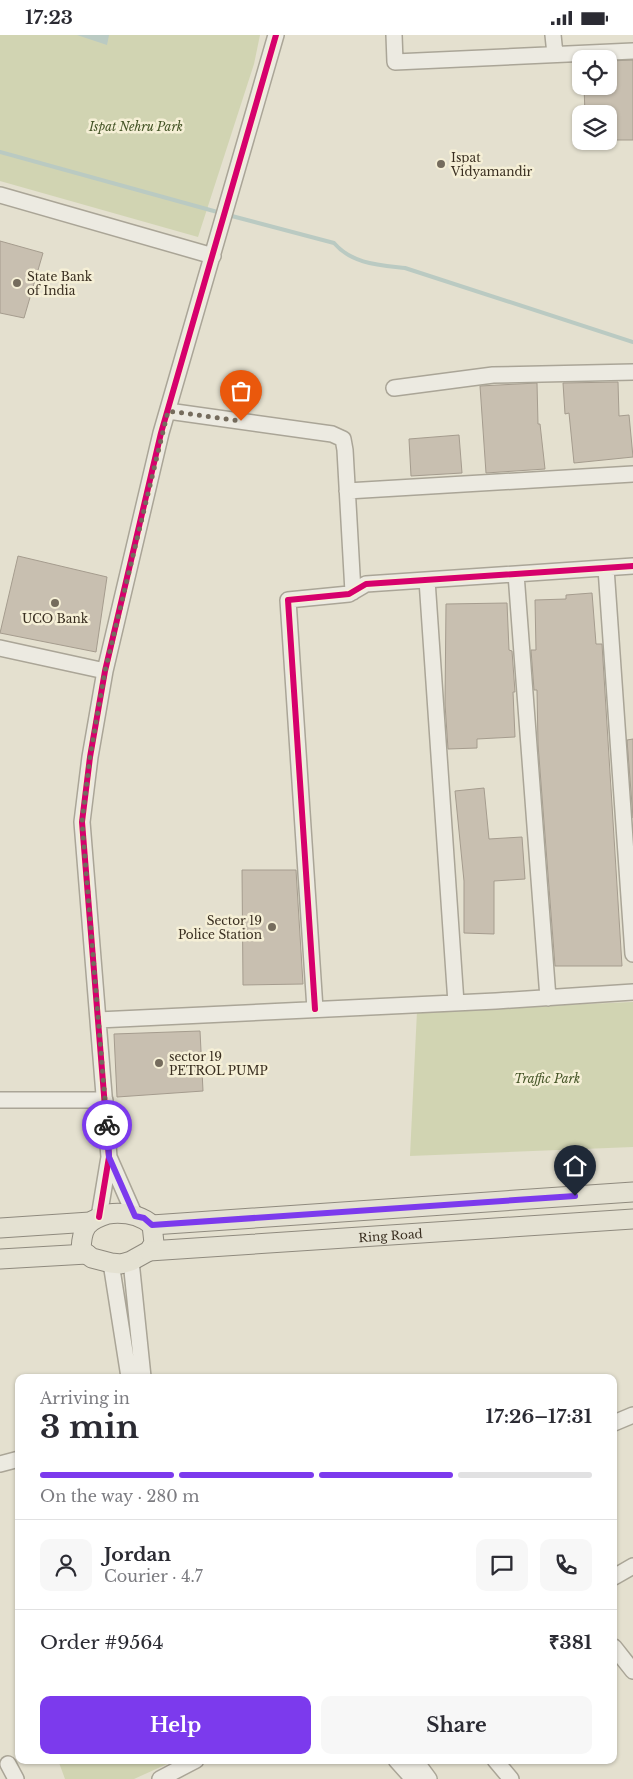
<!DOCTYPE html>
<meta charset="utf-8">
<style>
body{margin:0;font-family:"Libre Baskerville",serif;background:#f7f7f7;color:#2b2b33;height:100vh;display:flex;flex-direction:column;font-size:19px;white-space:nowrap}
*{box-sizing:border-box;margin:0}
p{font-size:16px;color:#7c7c81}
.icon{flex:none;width:28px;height:28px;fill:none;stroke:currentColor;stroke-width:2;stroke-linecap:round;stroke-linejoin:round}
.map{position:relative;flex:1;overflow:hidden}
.sheet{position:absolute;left:15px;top:1339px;width:602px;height:390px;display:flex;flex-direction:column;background:#fff;border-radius:10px;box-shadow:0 1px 4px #0004}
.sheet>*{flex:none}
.controls{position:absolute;left:572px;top:15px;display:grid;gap:10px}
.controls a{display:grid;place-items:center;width:45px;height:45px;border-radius:10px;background:#fff;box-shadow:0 1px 4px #0004;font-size:25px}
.pin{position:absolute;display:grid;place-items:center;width:42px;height:42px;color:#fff;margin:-51px -21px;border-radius:50% 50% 50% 0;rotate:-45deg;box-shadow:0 0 5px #0007}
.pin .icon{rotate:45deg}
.courier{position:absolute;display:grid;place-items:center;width:50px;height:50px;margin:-25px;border:4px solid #7c3aed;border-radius:50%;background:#fff;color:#222;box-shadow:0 1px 6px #0007}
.headline em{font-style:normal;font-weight:700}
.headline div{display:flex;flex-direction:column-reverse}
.headline{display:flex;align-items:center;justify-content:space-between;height:85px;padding:0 25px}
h1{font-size:32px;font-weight:700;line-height:38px}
.bar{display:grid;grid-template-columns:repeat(4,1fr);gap:8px 5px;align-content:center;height:60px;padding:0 25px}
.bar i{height:6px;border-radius:4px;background:#e1e1e2}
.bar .current{background:#7c3aed}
.bar p{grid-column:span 4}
.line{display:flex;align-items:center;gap:12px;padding:0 25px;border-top:1px solid #e1e1e2}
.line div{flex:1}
.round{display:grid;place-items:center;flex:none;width:52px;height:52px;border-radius:10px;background:#f7f7f7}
.action{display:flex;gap:10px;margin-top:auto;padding:10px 25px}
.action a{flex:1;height:58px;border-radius:10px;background:#7c3aed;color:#fff;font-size:20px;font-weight:700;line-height:58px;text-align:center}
.action a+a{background:#f7f7f7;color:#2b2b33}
.status{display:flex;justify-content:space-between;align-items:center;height:35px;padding:0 25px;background:#fff;direction:ltr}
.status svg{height:14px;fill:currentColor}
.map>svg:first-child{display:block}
</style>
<div class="status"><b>17:23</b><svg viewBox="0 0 49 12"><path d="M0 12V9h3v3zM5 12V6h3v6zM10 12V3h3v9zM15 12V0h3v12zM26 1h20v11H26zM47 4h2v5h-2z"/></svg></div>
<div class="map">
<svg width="633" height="1744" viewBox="0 0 633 1744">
<rect width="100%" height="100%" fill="#e4e0cf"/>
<path fill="#d1d4b2" d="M0 0H260L254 29 198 202 0 146Z
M633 967V1112L410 1121 417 976Z
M58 1725H176L134 1744H65Z"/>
<path fill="#bacac2" d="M77 0H109L107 10Z"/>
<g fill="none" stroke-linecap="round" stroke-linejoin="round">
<path stroke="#bacac2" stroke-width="4" d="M0 117 221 178
M228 180 334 208C352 229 379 230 405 233L633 307"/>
</g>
<path fill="#c8bfb0" stroke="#a59c8e" d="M633 25V105H609V79H585L584 51H609V26Z
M0 206 43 218 24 283 0 278Z
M618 347 619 381 629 380 633 422 574 428 569 378 565 379 563 348Z
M537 348 538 389H540L545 434 486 438 480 351Z
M459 400 462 438 411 441 409 404Z
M18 521 107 542 96 617 0 598Z
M592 558 596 609H602L622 931H555L538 709 537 655H534L531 615H536L535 565 566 564V560Z
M507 568 509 615 512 616 515 657H513L515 702 477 704V713L448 714 445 669 446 569Z
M633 704V783L627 705Z
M484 753 489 804 522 802 525 844 494 846V899L464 898V846L455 756Z
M242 835H296L303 949 243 950Z
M200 996 203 1056 117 1062 114 999Z"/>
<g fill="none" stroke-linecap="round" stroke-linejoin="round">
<g stroke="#aaa597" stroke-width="18">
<path id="minor" d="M394 0 395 27 633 16
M553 0 555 19
M0 160 213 221
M394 353 493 340 633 337
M168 376 332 399 343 404 345 415 353 557
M347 456 633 439
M606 533 633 919
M516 539 548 963
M427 545 456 968
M0 613 105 636
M315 974 288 565 349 559 366 549 633 531
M98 985 496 966 633 957
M0 1065H105
M109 1122 135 1181
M99 1182 109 1122 82 787 90 722 105 636 161 398 276 0
M131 1226 143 1342
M111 1228 129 1342
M614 1388 633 1380
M0 1429 19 1424
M614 1542 633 1531
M614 1612 633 1636
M396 1725 413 1744
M415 1725 429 1744
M495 1725 511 1744
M8 1729 16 1744
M160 1744 196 1725"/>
</g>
<g stroke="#8f8a7e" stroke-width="21">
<g id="major">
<path d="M108 1179C124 1177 140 1180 152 1190L154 1208 149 1216 131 1226 121 1229 111 1228 92 1223 81 1215C82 1192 86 1186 108 1179Z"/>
<path d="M152 1190 633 1157"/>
<path d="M0 1193 90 1187"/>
<path id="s1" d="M149 1216 633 1184"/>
<path d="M0 1224 87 1219"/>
</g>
</g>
<use href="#minor" stroke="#eceae1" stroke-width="15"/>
<use href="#major" stroke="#e4e1d2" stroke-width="19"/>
<g stroke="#f5efd6" stroke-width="9">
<path id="cycleway" d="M315 974 288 565 349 559 366 549 633 531
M99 1182 109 1122 82 787 90 722 105 636 161 398 276 0"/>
</g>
<use href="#cycleway" stroke="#d6006c" stroke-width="6"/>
</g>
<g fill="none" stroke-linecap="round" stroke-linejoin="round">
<path stroke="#756c5d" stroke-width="5" stroke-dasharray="0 9" d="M107 1090 82 787 90 722 105 636 168 376 241 386"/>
<path stroke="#7c3aed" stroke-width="6" d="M107 1090 109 1122 135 1181 144 1183 152 1190 575 1161"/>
</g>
<g fill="#756c5d" stroke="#f5efd6" stroke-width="2">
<circle cx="441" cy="129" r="5"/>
<circle cx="17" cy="248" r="5"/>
<circle cx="55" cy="568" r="5"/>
<circle cx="272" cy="892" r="5"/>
<circle cx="159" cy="1028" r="5"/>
</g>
<g text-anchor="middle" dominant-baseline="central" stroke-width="5" stroke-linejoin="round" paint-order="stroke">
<g font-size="12" font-style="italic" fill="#455527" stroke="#f5efd6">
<text x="136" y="91">Ispat Nehru Park</text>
<text x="547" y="1043">Traffic Park</text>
</g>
<g font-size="12" fill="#392e20" stroke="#f5efd6" text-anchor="start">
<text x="451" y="122">Ispat<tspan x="451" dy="14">Vidyamandir</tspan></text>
<text x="27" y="241">State Bank<tspan x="27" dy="14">of India</tspan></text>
<text x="55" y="583" text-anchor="middle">UCO Bank</text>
<text x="262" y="885" text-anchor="end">Sector 19<tspan x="262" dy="14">Police Station</tspan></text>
<text x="169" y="1021">sector 19<tspan x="169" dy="14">PETROL PUMP</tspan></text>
</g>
<g font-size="12" fill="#392e20" stroke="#f5efd6">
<text stroke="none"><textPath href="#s1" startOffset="242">Ring Road</textPath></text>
</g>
</g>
</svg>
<div class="controls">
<a><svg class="icon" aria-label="locate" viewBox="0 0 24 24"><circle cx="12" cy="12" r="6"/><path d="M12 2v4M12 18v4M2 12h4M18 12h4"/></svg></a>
<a><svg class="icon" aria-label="layers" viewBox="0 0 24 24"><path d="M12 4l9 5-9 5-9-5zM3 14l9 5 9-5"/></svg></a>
</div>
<div class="pin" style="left:241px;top:386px;background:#ea580c"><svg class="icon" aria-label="bag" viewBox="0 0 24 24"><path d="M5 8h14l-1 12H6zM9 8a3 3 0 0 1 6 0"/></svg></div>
<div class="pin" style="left:575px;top:1161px;background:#1f2937"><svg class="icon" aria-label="home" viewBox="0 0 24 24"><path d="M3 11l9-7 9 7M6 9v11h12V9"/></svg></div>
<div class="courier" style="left:107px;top:1090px"><svg class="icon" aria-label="bike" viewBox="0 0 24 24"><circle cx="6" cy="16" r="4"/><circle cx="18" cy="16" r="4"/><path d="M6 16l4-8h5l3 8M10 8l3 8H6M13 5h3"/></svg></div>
<section class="sheet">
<div class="headline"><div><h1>3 min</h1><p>Arriving in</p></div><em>17:26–17:31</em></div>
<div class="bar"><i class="current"></i><i class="current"></i><i class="current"></i><i></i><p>On the way · 280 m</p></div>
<div class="line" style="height:90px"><a class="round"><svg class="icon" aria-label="person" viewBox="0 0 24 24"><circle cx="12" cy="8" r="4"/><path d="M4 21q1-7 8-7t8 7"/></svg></a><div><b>Jordan</b><p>Courier · 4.7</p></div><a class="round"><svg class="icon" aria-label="chat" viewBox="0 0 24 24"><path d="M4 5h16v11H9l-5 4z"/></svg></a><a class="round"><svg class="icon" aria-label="phone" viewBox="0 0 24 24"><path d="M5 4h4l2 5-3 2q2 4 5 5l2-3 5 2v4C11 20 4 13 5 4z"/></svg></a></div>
<div class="line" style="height:65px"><div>Order #9564</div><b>₹381</b></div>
<div class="action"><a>Help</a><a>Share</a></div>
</section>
</div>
